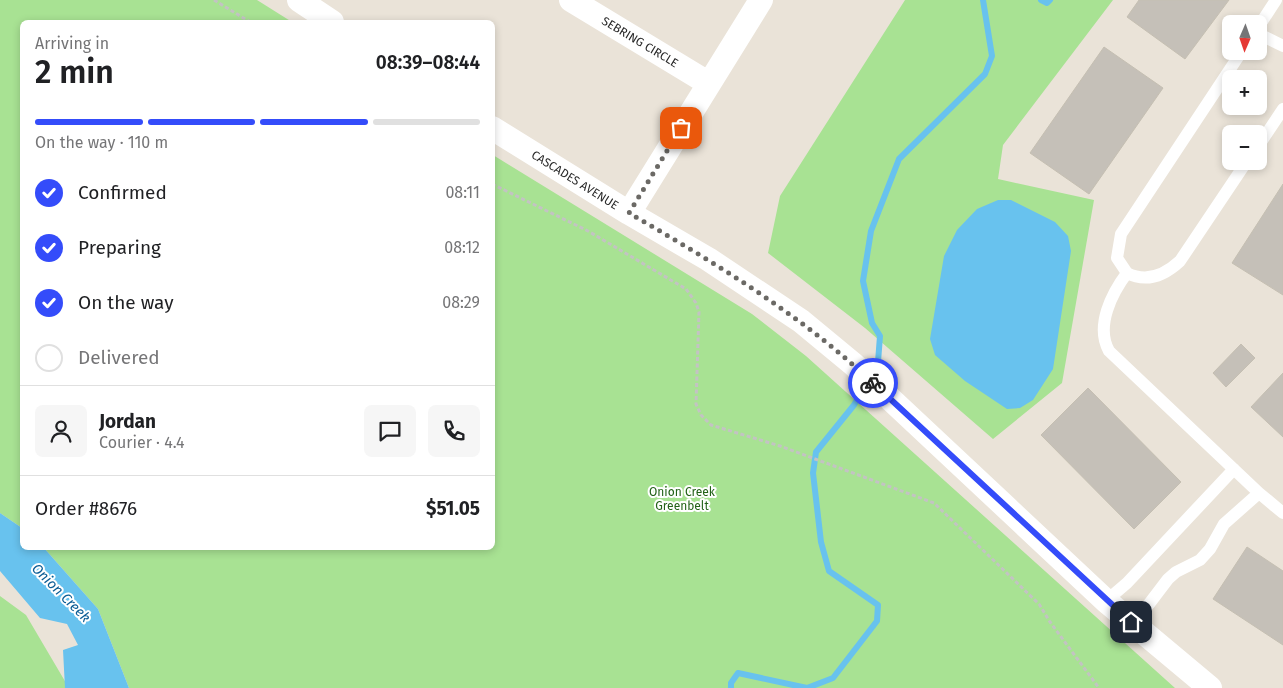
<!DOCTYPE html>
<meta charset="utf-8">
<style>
body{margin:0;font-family:"Fira Sans",sans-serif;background:#f6f6f6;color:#202124;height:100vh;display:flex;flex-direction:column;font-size:19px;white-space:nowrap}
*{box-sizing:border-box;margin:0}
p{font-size:16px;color:#757577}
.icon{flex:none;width:28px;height:28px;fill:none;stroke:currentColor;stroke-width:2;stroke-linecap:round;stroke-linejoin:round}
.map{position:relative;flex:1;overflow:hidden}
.side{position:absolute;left:20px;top:20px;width:475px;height:530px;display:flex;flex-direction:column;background:#fff;border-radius:8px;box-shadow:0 2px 8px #0003}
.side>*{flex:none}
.needle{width:32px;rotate:182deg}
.fabs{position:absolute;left:1222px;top:15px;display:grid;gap:10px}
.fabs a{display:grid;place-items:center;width:45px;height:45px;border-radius:8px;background:#fff;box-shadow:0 2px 8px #0003;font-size:25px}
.pin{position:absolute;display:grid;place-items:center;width:42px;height:42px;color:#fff;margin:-21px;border-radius:10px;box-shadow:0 2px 8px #0006}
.courier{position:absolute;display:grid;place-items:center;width:50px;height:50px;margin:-25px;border:4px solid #344cfa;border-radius:50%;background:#fff;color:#222;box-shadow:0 1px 6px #0007}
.head em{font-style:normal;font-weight:600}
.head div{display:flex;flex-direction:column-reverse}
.head{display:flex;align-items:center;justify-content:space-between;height:85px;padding:0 15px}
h1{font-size:32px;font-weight:600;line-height:38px}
.bar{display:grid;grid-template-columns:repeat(4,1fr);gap:8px 5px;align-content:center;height:60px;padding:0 15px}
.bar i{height:6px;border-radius:4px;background:#e0e0e0}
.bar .current{background:#344cfa}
.bar p{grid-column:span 4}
.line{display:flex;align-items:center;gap:12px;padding:0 15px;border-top:1px solid #e0e0e0}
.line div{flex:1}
.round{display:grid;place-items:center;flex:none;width:52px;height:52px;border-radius:8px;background:#f6f6f6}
ol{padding:0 15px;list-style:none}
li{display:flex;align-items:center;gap:15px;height:55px}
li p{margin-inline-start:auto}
li .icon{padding:5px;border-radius:50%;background:#344cfa;color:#fff;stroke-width:4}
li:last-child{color:#757577}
li i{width:28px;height:28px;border:2px solid #e0e0e0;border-radius:50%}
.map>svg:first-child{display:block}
</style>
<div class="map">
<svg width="1283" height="688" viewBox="0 0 1283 688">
<rect width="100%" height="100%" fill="#eae3d8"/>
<path fill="#a8e293" d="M0 0H257L292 22H22V528L0 513Z
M905 0H1113L1003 145 998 179 1094 200 1062 383 993 439 865 328 768 253 780 196Z
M493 155 752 314 806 356 1175 688H129L98 609 44 548H492Z
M0 596 26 615 69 688H0Z"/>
<path fill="#68c2ee" d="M998 200H1011L1055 222 1068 236 1071 251 1053 369 1033 400 1020 408 1007 409 965 381 935 355 930 339 944 256 957 230 977 209Z
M0 513 22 528V548H44L98 609 129 688H65L63 650 78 645 67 624 40 618 0 571Z"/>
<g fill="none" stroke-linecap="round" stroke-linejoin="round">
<path stroke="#68c2ee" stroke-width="6" d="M1041 0 1047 3 1050 0
M731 688V683L738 673 807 688 833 678 877 621 878 605 829 571 821 542 813 473 816 452 854 405 878 362 880 336 872 323 863 281 871 231 899 159 985 74 992 56 983 0"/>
</g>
<path fill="#c5c0b8" stroke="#c5bfb2" d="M1139 0H1229L1185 59 1127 17Z
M1104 47 1163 88 1089 194 1030 153Z
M1283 184V295L1232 263Z
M1241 344 1255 358 1226 387 1213 373Z
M1283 373V437L1251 407Z
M1088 388 1181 482 1134 529 1041 435Z
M1247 547 1283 571V645L1213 599Z"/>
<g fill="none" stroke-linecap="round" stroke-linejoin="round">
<path stroke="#c3c3c3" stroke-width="3" stroke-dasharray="4 2.5" stroke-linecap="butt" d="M214 0 250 22
M492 184 588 231 686 289 696 303 699 312 696 404 701 415 711 425 780 446 934 503 1039 604 1050 622 1099 688"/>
<path stroke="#fff" stroke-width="12" d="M1259 26 1276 0
M1259 34 1283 46
M1242 51 1121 234 1117 258 1127 273C1112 293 1095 326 1109 351L1259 493 1283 513
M1259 145 1283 109
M1127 273C1147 283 1165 275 1180 261L1247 161
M1106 601 1127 583 1234 469
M1131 622 1149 604 1168 579 1176 572 1200 560 1210 549 1224 524 1259 493"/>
<path stroke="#fff" stroke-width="24" d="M299 0 332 22
M571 0 708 83
M492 128 629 213 708 259 801 321 853 364 1106 601 1210 688
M629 213 761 0"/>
</g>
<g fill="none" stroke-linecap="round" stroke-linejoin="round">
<path stroke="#6b6965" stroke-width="5" stroke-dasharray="0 9" d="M681 128 629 213C715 263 800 314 873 383"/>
<path stroke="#344cfa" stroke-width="6" d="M873 383 1131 622"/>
</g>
<g text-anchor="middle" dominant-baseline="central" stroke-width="4" stroke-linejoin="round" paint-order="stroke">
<g font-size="12" fill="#272727" stroke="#fff">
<text transform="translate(640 42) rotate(31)">SEBRING CIRCLE</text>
<text transform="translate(575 180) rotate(32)">CASCADES AVENUE</text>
</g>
<g font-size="12" fill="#236218" stroke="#fff">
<text x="682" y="492">Onion Creek<tspan x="682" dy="14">Greenbelt</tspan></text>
</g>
<g font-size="14" font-style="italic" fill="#0c5d95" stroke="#fff">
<text transform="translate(61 593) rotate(45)">Onion Creek</text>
</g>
</g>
</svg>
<div class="fabs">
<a><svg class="needle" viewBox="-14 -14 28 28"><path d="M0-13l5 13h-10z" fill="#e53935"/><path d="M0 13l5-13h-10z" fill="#757577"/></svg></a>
<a>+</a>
<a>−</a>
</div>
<div class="pin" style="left:681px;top:128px;background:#ea580c"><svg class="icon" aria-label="bag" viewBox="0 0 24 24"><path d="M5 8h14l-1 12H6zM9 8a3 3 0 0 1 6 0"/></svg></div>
<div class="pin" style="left:1131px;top:622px;background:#1f2937"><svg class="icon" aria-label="home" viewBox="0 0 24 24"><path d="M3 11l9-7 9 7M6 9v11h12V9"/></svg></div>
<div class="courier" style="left:873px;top:383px"><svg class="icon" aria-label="bike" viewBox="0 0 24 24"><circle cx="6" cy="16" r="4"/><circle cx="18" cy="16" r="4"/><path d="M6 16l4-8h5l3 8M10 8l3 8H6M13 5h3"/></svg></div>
<section class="side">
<div class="head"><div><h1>2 min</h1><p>Arriving in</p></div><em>08:39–08:44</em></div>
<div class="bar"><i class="current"></i><i class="current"></i><i class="current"></i><i></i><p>On the way · 110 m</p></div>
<ol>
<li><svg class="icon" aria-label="check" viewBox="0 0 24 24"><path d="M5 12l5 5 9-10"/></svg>Confirmed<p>08:11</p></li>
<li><svg class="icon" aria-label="check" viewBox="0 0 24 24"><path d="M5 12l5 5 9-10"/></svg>Preparing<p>08:12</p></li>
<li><svg class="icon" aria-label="check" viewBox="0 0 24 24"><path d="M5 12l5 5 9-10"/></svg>On the way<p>08:29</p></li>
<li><i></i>Delivered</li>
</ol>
<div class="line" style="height:90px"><a class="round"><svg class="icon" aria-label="person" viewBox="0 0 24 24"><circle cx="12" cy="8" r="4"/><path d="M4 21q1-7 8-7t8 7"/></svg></a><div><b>Jordan</b><p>Courier · 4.4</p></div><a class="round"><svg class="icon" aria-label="chat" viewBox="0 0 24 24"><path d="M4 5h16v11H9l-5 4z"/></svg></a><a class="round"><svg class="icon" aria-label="phone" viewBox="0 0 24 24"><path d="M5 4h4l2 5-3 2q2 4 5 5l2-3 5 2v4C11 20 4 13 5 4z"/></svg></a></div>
<div class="line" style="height:65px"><div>Order #8676</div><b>$51.05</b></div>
</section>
</div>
